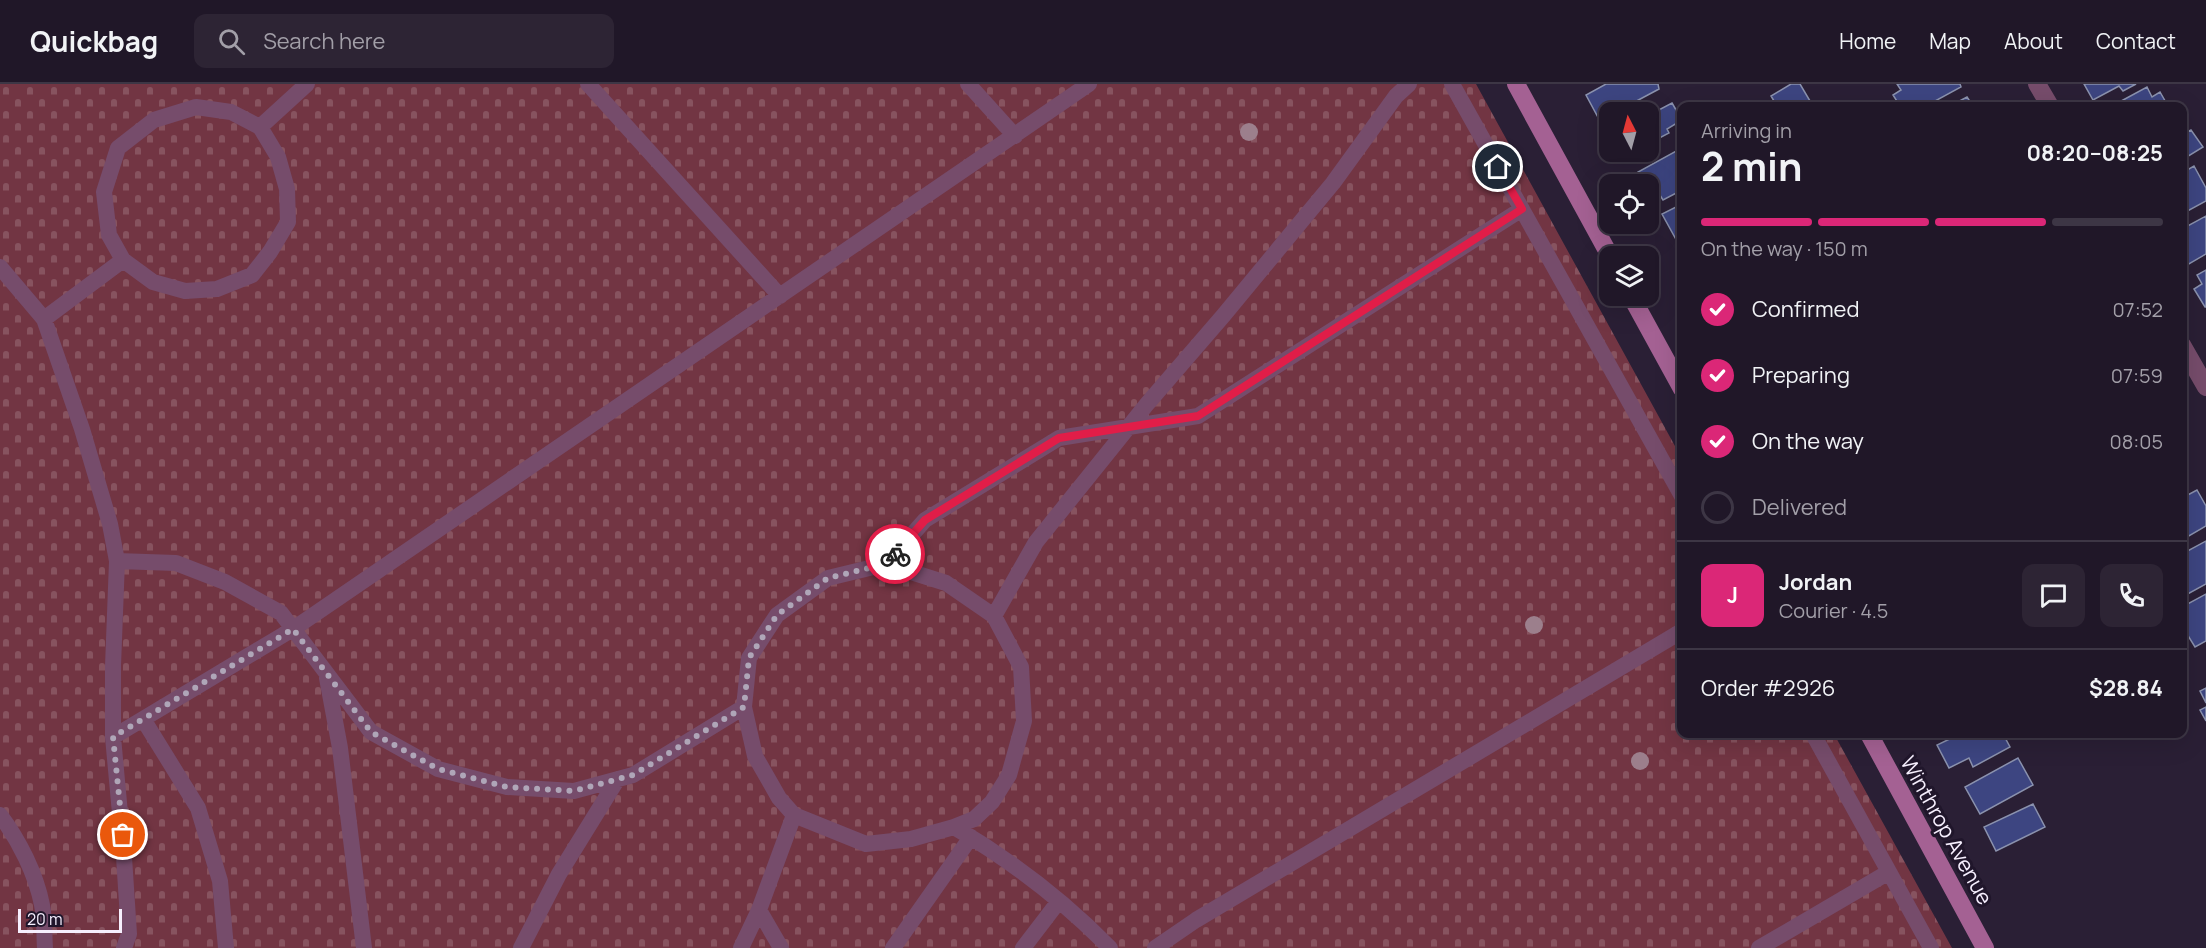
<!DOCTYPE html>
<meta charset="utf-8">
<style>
body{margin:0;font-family:Manrope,sans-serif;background:#2d2434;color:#f1f3f6;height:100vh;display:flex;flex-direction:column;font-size:22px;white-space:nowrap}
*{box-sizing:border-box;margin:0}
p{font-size:20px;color:#a29fa8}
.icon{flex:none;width:33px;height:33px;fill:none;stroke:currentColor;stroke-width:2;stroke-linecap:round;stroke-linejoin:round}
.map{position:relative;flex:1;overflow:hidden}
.drawer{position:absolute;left:1677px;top:18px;width:510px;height:636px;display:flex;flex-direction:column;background:#201728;border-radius:12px;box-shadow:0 6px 24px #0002,0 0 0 2px #3d3645}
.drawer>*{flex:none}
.needle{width:39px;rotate:354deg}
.buttons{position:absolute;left:1599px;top:18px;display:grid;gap:12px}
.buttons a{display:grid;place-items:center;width:60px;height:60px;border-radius:12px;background:#201728;box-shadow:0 6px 24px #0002,0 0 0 2px #3d3645;font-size:30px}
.scale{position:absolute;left:18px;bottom:15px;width:104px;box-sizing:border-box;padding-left:6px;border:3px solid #f6effe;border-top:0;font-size:16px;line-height:21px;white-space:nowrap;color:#f6effe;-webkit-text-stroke:4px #20162b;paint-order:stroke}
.pin{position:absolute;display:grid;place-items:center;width:51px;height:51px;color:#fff;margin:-26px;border:3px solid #fff;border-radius:50%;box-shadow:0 2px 6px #0007}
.courier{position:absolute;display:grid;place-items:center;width:60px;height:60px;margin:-30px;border:4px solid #e11d48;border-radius:50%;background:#fff;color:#222;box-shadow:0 2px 8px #0007}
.overview em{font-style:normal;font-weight:700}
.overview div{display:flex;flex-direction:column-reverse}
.overview{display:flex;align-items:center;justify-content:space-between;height:102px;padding:0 24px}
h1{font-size:39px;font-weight:700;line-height:45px}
.bar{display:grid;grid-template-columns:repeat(4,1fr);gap:9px 6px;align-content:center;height:72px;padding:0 24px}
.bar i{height:8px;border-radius:4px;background:#3d3645}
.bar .selected{background:#db2777}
.bar p{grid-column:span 4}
.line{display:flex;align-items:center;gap:15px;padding:0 24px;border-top:2px solid #3d3645}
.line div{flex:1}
.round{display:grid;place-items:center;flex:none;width:63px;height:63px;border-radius:12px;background:#2d2434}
ol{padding:0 24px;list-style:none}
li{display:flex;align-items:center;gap:18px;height:66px}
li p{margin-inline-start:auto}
li .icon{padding:6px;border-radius:50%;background:#db2777;color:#fff;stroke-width:4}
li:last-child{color:#a29fa8}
li i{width:33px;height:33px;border:3px solid #3d3645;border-radius:50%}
header{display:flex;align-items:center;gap:36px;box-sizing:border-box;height:84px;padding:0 30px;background:#201728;border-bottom:2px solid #3d3645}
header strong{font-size:28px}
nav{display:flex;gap:33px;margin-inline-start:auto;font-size:21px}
.search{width:420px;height:54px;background:#2d2434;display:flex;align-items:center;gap:15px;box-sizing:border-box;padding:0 21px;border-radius:12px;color:#a29fa8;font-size:22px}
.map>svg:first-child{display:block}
</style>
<header>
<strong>Quickbag</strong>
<div class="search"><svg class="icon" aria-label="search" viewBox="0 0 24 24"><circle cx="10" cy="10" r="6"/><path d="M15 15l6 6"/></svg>Search here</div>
<nav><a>Home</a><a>Map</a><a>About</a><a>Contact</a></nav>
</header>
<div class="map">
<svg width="2206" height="864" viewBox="0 0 2206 864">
<defs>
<pattern id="cemetery-stones" width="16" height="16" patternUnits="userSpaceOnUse" patternTransform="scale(1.5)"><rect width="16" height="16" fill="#723543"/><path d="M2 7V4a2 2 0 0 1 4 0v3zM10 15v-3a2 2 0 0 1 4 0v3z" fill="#87535f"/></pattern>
</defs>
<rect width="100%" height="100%" fill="#2a1f35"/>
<path fill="url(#cemetery-stones)" d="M0 0H1476L1681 373 1682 650H1834L1952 864H0Z"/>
<path fill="#3d4581" stroke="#8b92ae" stroke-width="1.5" d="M1606 0H1658L1659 5 1616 28H1610V32L1600 37 1586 11Z
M1791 0H1800L1813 22H1777L1771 12Z
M1897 0H1960L1961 3 1926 22H1900L1893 11 1901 6Z
M2084 0H2136L2123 7 2119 2 2093 16Z
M2147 3 2152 13 2160 8 2168 22H2112Z
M1967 13 1973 22H1950Z
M1672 19 1682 36 1667 45 1669 49 1648 60V29L1656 25 1657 27Z
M2182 44 2185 49 2191 46 2203 63 2182 76Z
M1678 66 1679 69 1682 68V106L1663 116 1658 108 1651 112 1648 100H1645L1638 88Z
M1618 68H1636L1622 75Z
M2194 82 2206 104V117L2182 130V89Z
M1682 120V157L1678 159 1662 130Z
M2206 132V170L2182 184V145Z
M2206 186V223H2205L2194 205 2202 200 2197 191Z
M2197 406 2206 422V442L2182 456V414Z
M2206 457V500L2184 512 2182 509V470Z
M2206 510V557L2195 563 2182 542V523Z
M2206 604V619L2200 607Z
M2206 623V637L2200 626Z
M1960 650H2003L2010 663 1973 683 1969 674 1949 684 1937 661Z
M2018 674 2033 701 1980 730 1965 703Z
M2033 720 2045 743 1996 767 1984 743Z"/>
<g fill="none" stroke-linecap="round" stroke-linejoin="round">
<path stroke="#764c6b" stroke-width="16" d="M588 0 780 212
M968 0 1015 52
M1452 0 1682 412
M196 23 231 28 260 43 278 73 287 105 288 138 270 168 252 191 217 205 185 207 153 198 123 176 109 151 104 108 118 64 154 36Z
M260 43 307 0
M0 183 44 235 82 345 110 440 117 477 113 582V653
M44 235 123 176
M117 477 176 479 225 498 281 529 371 648 438 685 507 703 574 707 633 691 744 623
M886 480 946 499 994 532 1021 583 1024 637 1009 691 992 718 974 735 954 743 911 755 866 760 794 731 779 714 755 672 744 623 749 574 777 531 828 494Z
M886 480 925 436 1059 354 1198 332 1522 125
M994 532 1036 458 1147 320 1223 232 1333 99 1396 12 1409 0
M327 594 340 664 364 864
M143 635 198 724 220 797 226 864
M1813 650 1931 864
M0 731C19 756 36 790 42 821 45 835 44 850 45 864
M954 743C1012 777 1063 816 1110 864
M759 826 781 864
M124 864 129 850 124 773 113 653 293 545 1089 0
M521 864 559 790 617 696
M741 864 759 826 794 731
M893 864 971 753
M1023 864 1059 817
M1155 864 1196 836 1682 547
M1759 864 1889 788"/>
<path stroke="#764c6b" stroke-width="18" d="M2037 0 2050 22
M2182 261 2206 303"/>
<path stroke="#a46193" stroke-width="18" d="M1516 0 1610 172
M1631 212 1682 305
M1869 650 1985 864"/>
</g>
<g fill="#9c7f8c">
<circle cx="1249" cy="48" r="9"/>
<circle cx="1534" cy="541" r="9"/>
<circle cx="1640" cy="677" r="9"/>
</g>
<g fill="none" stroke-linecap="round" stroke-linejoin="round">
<path stroke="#afa6b8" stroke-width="6" stroke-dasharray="0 10.8" d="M123 751 113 653 293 545 371 648 438 685 507 703 574 707 633 691 744 623 749 574 777 531 828 494 886 480 895 470"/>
<path stroke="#e11d48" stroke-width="8" d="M895 470 925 436 1059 354 1198 332 1522 125 1498 83"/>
</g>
<g text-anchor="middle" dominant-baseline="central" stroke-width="6" stroke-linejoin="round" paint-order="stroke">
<g font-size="21" fill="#f6effe" stroke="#20162b">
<text transform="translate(1947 746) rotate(61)">Winthrop Avenue</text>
</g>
</g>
</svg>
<div class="buttons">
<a><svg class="needle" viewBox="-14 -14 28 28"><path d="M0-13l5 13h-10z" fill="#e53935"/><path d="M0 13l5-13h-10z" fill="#a29fa8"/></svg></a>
<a><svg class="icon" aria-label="locate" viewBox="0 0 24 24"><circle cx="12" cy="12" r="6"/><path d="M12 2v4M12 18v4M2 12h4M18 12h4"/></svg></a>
<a><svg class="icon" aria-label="layers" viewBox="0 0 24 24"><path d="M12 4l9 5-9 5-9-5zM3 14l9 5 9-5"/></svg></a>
</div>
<div class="scale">20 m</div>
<div class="pin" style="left:123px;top:751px;background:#ea580c"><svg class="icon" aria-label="bag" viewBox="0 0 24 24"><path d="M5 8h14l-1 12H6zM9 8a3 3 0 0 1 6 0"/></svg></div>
<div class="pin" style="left:1498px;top:83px;background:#1f2937"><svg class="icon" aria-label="home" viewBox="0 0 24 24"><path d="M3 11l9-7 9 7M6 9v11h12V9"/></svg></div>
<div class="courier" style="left:895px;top:470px"><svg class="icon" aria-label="bike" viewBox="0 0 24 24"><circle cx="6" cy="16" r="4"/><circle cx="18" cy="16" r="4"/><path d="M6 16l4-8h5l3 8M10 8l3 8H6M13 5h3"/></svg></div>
<section class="drawer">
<div class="overview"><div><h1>2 min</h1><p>Arriving in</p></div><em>08:20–08:25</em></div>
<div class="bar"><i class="selected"></i><i class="selected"></i><i class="selected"></i><i></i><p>On the way · 150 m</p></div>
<ol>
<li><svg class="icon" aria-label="check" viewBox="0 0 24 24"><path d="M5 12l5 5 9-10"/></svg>Confirmed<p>07:52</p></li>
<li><svg class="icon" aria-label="check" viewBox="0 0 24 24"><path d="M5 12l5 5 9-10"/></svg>Preparing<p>07:59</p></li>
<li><svg class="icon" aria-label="check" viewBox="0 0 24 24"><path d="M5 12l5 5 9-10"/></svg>On the way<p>08:05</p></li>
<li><i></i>Delivered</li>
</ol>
<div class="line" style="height:108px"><b class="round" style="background:#db2777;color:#fff">J</b><div><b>Jordan</b><p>Courier · 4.5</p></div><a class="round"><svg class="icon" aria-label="chat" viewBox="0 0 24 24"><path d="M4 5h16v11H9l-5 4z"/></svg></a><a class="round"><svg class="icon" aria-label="phone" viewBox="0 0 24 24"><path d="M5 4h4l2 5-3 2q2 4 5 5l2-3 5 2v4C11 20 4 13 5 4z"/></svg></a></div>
<div class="line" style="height:78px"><div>Order #2926</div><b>$28.84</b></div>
</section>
</div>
